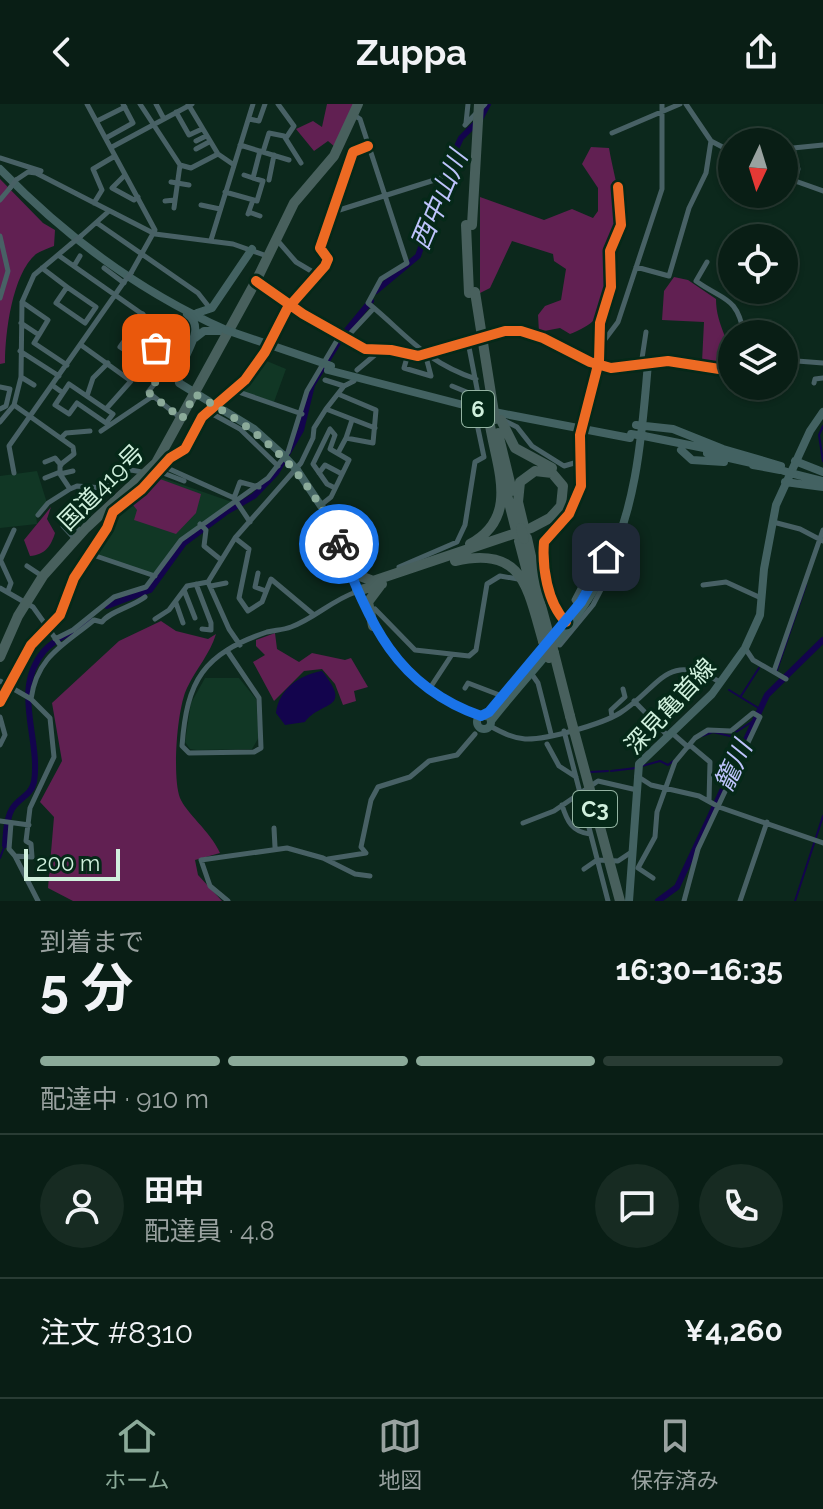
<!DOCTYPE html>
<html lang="ja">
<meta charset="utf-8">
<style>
body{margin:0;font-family:Raleway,"Noto Sans JP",sans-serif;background:#172b22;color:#f1f3f6;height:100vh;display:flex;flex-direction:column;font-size:30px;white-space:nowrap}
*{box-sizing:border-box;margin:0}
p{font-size:26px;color:#99a2a0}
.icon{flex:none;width:44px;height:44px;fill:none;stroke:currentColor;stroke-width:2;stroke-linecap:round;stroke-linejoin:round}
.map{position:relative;height:797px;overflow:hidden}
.side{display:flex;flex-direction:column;background:#091e15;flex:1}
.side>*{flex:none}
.needle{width:52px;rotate:184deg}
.tools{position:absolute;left:718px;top:24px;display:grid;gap:16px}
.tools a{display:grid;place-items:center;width:80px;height:80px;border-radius:50%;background:#091e15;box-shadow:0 2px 6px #0004,0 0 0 2px #293c34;font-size:40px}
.scale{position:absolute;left:24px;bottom:20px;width:96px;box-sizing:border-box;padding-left:8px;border:4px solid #d0f0dd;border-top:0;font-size:22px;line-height:28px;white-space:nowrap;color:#d0f0dd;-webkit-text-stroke:6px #052818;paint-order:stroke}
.pin{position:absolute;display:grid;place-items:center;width:68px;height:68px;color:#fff;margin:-34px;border-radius:16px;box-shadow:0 4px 12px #0006}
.courier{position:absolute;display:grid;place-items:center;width:80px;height:80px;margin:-40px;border:6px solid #1a73e8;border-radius:50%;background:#fff;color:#222;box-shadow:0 2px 10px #0007}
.headline em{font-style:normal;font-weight:700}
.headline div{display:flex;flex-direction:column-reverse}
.headline{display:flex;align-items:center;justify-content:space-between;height:136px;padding:0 40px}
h1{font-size:52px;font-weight:700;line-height:60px}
.bar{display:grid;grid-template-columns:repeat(4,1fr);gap:12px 8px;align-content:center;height:96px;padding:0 40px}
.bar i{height:10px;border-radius:6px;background:#293c34}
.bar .active{background:#8baa99}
.bar p{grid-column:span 4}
.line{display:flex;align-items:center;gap:20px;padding:0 40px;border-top:2px solid #293c34}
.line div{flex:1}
.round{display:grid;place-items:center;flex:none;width:84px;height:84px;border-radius:42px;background:#172b22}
header{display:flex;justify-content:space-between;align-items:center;height:104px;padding:0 40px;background:#091e15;font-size:36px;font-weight:700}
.dock{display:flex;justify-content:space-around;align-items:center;height:112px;border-top:2px solid #293c34;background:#091e15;font-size:22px;color:#99a2a0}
.dock a{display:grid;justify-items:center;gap:4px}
.dock .active{color:#8baa99}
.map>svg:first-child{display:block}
</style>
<header><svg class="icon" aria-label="back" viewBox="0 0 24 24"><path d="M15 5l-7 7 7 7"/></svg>Zuppa<svg class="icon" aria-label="share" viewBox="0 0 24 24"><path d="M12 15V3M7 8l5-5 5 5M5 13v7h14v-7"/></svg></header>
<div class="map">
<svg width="823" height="797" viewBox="0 0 823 797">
<rect width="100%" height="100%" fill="#0c281c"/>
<path fill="#113725" d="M262 255 286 265 274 298 236 286Z
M37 367 47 399 36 410 37 420 0 424V372Z
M160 373 232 398 180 435 154 471 94 451 112 423 115 411Z
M205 574H239L256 595 259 633 252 645 197 646 190 645 185 638 191 599Z"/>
<path fill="#612052" d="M327 0H356L335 43 328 37 314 47 296 25 313 17 322 23Z
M591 43 609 44C613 69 624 100 618 125 616 133 609 140 608 148 604 188 616 213 570 230L560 224 539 228 538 211 545 202 561 196 566 165 554 157 553 150 512 137 490 184 480 189V93L544 116 572 105 593 114 598 107V84L582 60Z
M0 75 43 119 55 126 54 142C48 144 41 147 36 150 12 170 5 230 5 259L0 260Z
M674 173 688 176 716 195C716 223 732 237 732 264L702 258 704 218 662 216 664 187Z
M160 375 201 390 196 409 176 430 134 416 137 406 133 401Z
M51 403 47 415 55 429C51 442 45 451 30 452L24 436Z
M161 517 176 527 208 535 216 530C210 550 196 565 187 584 177 604 172 673 180 694 186 709 210 727 220 749L195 756 198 771 222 797H73L48 784 54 713 40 698 62 657 52 599 119 537Z
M275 529 277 545 299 558 312 549 345 556 351 554 368 583 354 587 356 597 343 601 335 580 322 565 304 567 274 597 253 558 265 551 256 542V536Z"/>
<path fill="#13044d" d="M322 567C354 607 321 596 305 618L285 621 276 609C279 585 299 571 322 567Z"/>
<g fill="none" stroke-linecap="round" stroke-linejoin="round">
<path stroke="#13044d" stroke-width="2" d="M823 322 819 331 823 357
M777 566 806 481
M729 586 760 605
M741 592 759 564
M702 632 713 628 730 632 753 617
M642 662 660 657 668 661 673 657
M611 667 636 664
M591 668 608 667
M0 754 5 741 9 742
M795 797 823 712"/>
<path stroke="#13044d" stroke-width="6" d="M376 187 418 152 453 51 461 34 480 15 488 0
M107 502 150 486 184 439 226 408 254 392 276 369 301 326 312 281 343 231 371 197
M5 741C6 730 6 715 12 705 18 694 31 692 34 678 41 634 11 586 44 547 55 534 75 528 89 516
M658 797 677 783 767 591 823 536"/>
<path stroke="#486165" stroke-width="5" d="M87 0 155 126 131 169
M140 0 180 61 174 104
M156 0 164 15
M188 0 218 50
M278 0 294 22 286 34
M686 0 711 37 732 48
M176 8 189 31 202 25
M354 11 360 15 407 159 381 175 368 199C407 231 425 258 476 275
M249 15 259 17 265 0
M97 17 125 3
M466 19 468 0
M465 21 485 0
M612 29 680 0
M106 34 133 19 123 0
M196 37 206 32
M240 41 289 56
M112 43 192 0
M196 45 209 38
M263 48 269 29 284 32 301 59
M0 54 41 67
M180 61 191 64 218 50 234 61
M125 71 112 84 134 96 138 93
M244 71 253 74 260 47
M784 73 823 87
M16 76 28 68 36 69 155 130 233 140 267 152
M269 76 274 51
M171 78 189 81
M794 79 798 65 793 44 823 41
M225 88 257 97 263 77 253 74
M0 96 10 84
M165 97 175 96
M94 99 102 86 93 65 115 52
M201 101 220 105
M249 108 260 112
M333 108 441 74
M248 110 253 96
M97 119 198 189 209 203
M0 132 8 167 0 194
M81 132 109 107
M211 136 253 0
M277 136 296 158 318 171
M58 151 182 238 179 249 148 288 182 315
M707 158 696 177C724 197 737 192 744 230
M74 162 80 152
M636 163 669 172 689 104 706 69 711 37
M42 164 67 183
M104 164 124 179
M257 178 303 210 365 245 391 246 418 252 505 227H521L543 234 590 258 611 264 668 257 732 267
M67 183 96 203 85 219 56 199Z
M22 198 48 216 39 231
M21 219 39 231 34 239 67 261
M130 226 164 250 153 265 120 243 143 210
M345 235 374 204
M271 237 287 205 325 162 328 155 320 144 353 48 368 42
M468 238 479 295
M81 241 131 277 106 305
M600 242 618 218 662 85V0
M156 244 168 228
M20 247 59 272
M408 250 404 264 431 272 426 253
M784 256 823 259
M641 261 646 228
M357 266 382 245
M21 273 34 281
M325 276 344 282
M814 279 815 275 823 274
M52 281 63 289 55 301 69 310 77 299 106 319 113 310 69 280 63 289
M452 282 469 289
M0 283 10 285 6 302 0 305
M233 286 302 310
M338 290 376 306 373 339 346 334 352 316
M87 292 93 274 108 259
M219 298 245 276 265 248
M14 301 73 343 74 350 60 361V370L70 385
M326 305 375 324
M207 307 240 325 278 362
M503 316 517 323 532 342 564 362 581 357
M583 316 599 257 600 219 611 183 610 147 621 121 618 83
M0 318 14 301 21 273 22 198 34 171 71 140
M101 327 153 292
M61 334 66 329 90 327
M338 349 346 334
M45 358 55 354 61 361
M156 359 234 394 250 418
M163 362 185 345 211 304
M158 367 184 377
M14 369 9 342 124 178
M319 369 325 361 342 370
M60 370 73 367
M45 374 60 368
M234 394 240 378 259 383
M321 401 331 393 349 356 330 345 335 331 330 325 313 360 327 380 335 384
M38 411 48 399 70 385 77 382 103 384 131 366 147 369
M70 415 81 428
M773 418 800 425 823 437
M200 420 206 426 204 442 220 455
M63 422 75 435
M235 434 249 445 239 494 248 507 262 498 271 475 314 511
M90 450 155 472
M0 455 11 479 8 487
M1 455 14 426
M27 462 42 472
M399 463 457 438 465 421 475 358 484 353 476 315 489 313
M258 469 255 483 266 487
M196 480 211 519V526L202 525
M703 481 726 478 761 494
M211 482 226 479
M0 484 33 503 60 541
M184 486 195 514
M176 499 183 519
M578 502 574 496 611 425 617 424
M375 505 415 546 469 552 476 546 487 480 500 472 518 475
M155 515 169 506 187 482 208 478
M566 518C547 499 542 462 544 438L569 410 581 382 580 331
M55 535 73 526 114 493 146 483 181 436 268 374 288 348 307 287 339 233
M555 540 560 541 593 501 617 455 619 448 615 445
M240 541 229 525 208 478 235 434 301 359 313 334 314 324 326 305 344 282 354 277
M745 544 753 556 786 575
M228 548 259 594 261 644 254 648 189 649 182 642C187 576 203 550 267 528 275 526 283 526 291 523 314 515 332 496 356 488
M774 567 823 426
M531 569 538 579 551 630
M0 577 31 595 50 614 54 653 30 704 26 737 31 740 32 753 15 752 38 797
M430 584 451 552
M465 584 468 579 502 592
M31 595C37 552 64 541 94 516L102 518C110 507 132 503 145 493
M634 597 667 631
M0 598 31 541 60 511 74 474 107 424 113 408 159 367
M0 613 5 631 0 641
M612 613 611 606 625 593 623 585
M490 622C501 628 512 634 525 635 547 636 602 620 620 609 660 584 665 546 720 578
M564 627 608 797
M672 629 688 643
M547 640 559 662 576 673
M691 642 710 658 709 697
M637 672 651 681 699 692 719 703 823 739
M562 701C567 717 572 728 590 730
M0 717 29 721
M11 719 9 745 15 752
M523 719 554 707 598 677 637 686
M274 724 275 743
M328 755 366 749 361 743 371 696 378 683 410 673 429 657 457 651 475 630
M584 765 597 756 618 757 633 747
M653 774 638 764 655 733 657 708 675 658 695 634 708 626 731 627 753 609 760 613 698 745 684 797
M228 797 210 782 201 756 287 744 323 754 355 770 370 772
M740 797 767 718"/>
<path stroke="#436262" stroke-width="8" d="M0 65C65 132 140 188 226 226
M197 209 212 204 252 145
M187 210C211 227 175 256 179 279L254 325 283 351
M232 228 323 259
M195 234 204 227H222
M328 266 479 305 630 334
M636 321 673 325 723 345 781 362
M644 332 714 346
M681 346 692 356 724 358
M707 349 756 360
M795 357 823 368
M753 361 780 366
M297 366 323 405 341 445
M794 370 823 377
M785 378 823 383
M349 465C374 532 410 588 481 612
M477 618a7 7 0 1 1 14 0a7 7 0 1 1-14 0Z
M486 612 522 570
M491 617C527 571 571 528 599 477 636 413 642 332 648 259
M629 797 639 660 712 590 745 544 760 511 764 465 776 401 810 327 823 308"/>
<path stroke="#48605d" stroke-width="10" d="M466 121 469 189
M501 316 515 344 552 364
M498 329 512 387
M505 383 516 426
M527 434 536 475
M519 437 531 483
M470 440C522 412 495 361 489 315
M340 442 355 470 373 477 531 424 550 414 561 402 563 382 552 369 535 367 520 378 518 398 524 423
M455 457C523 442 527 482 543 537
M534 476 549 531
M357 487 382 480
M373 522 368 498 380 482
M554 549 570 612
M0 553 18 512 43 472 86 424 156 359 256 177 294 99 334 52 358 0"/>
<path stroke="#486165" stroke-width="5" d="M10 84 16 76
M71 140 81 132
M124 178 131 169
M580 331 583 316"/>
<path stroke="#436262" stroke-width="8" d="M226 226 232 228
M323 259 331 262
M631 330 644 332
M283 351 297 366
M784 367 794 370"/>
<path stroke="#48605d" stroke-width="10" d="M472 121 479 0
M475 188 495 315
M521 424 524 435
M549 531 554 549
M543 537 549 554
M570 612 620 797"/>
<g stroke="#052818" stroke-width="15">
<path id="cycleway" d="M256 177 303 210 365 245 391 246 418 252 505 227H521L543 234 590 258 611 264 668 257 732 267
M566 518C547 499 542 462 544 438L569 410 581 382 580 331 599 257 600 219 611 183 610 147 621 121 618 83
M0 598 31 541 60 511 74 474 107 424 113 408 142 385 170 354 185 345 202 313 245 276 265 248 287 205 325 162 328 155 320 144 353 48 368 42"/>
</g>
<use href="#cycleway" stroke="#ed6a23" stroke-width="10"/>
</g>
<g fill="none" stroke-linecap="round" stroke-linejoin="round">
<path stroke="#8baa99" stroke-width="8" stroke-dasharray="0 14.4" d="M156 244 168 228 183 241 148 288 182 315 195 290C261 327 310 368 339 440"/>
<path stroke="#1a73e8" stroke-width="10" d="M339 440C370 519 395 582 481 612L489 608 581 498 606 453"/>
</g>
<g text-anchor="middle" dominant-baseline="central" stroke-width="7" stroke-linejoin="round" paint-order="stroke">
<g fill="#052818" stroke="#93b4a2" stroke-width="2">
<rect x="462" y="287" width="32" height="36" rx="6"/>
<rect x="573" y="687" width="44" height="36" rx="6"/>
</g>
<g font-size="22" font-weight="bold" fill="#d0f0dd">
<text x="478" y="305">6</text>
<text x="595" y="705">C3</text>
</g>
<g font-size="24" fill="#d0f0dd" stroke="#052818">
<text transform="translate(101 383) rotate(-45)">国道419号</text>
<text transform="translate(670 602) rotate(-47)">深見亀首線</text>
</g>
<g font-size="26" font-style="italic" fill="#bec4fc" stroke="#052818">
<text transform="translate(439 96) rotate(-67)">西中山川</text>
<text transform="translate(733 662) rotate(-65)">籠川</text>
</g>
</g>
</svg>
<div class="tools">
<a><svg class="needle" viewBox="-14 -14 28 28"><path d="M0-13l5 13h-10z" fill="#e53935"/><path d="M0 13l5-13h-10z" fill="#99a2a0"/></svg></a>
<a><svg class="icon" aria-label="locate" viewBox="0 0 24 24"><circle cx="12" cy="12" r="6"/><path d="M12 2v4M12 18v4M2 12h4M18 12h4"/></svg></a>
<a><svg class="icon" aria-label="layers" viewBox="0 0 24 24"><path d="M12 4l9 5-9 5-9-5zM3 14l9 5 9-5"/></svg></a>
</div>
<div class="scale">200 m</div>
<div class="pin" style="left:156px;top:244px;background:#ea580c"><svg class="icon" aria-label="bag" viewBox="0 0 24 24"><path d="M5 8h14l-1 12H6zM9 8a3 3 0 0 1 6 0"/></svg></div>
<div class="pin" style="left:606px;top:453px;background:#1f2937"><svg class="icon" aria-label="home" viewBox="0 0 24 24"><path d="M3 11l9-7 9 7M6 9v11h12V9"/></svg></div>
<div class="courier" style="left:339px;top:440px"><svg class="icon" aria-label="bike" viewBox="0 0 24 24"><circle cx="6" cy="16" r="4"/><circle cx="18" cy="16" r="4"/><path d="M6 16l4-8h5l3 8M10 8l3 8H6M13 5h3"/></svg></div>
</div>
<section class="side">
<div class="headline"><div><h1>5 分</h1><p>到着まで</p></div><em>16:30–16:35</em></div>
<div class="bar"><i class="active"></i><i class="active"></i><i class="active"></i><i></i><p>配達中 · 910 m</p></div>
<div class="line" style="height:144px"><a class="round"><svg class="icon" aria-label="person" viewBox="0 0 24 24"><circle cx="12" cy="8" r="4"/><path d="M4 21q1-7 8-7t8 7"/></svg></a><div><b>田中</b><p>配達員 · 4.8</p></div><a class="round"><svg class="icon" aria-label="chat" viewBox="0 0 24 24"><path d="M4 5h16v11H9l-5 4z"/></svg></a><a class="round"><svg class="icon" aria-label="phone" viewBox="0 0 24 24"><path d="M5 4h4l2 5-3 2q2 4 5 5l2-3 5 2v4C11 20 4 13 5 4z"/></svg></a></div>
<div class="line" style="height:104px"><div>注文 #8310</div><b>¥4,260</b></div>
</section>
<nav class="dock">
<a class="active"><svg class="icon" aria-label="home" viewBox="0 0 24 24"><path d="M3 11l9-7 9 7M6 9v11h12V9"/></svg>ホーム</a>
<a><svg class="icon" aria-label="map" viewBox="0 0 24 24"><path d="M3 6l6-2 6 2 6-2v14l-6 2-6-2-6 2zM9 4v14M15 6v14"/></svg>地図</a>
<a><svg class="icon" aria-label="saved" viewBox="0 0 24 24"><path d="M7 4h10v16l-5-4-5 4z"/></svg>保存済み</a>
</nav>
